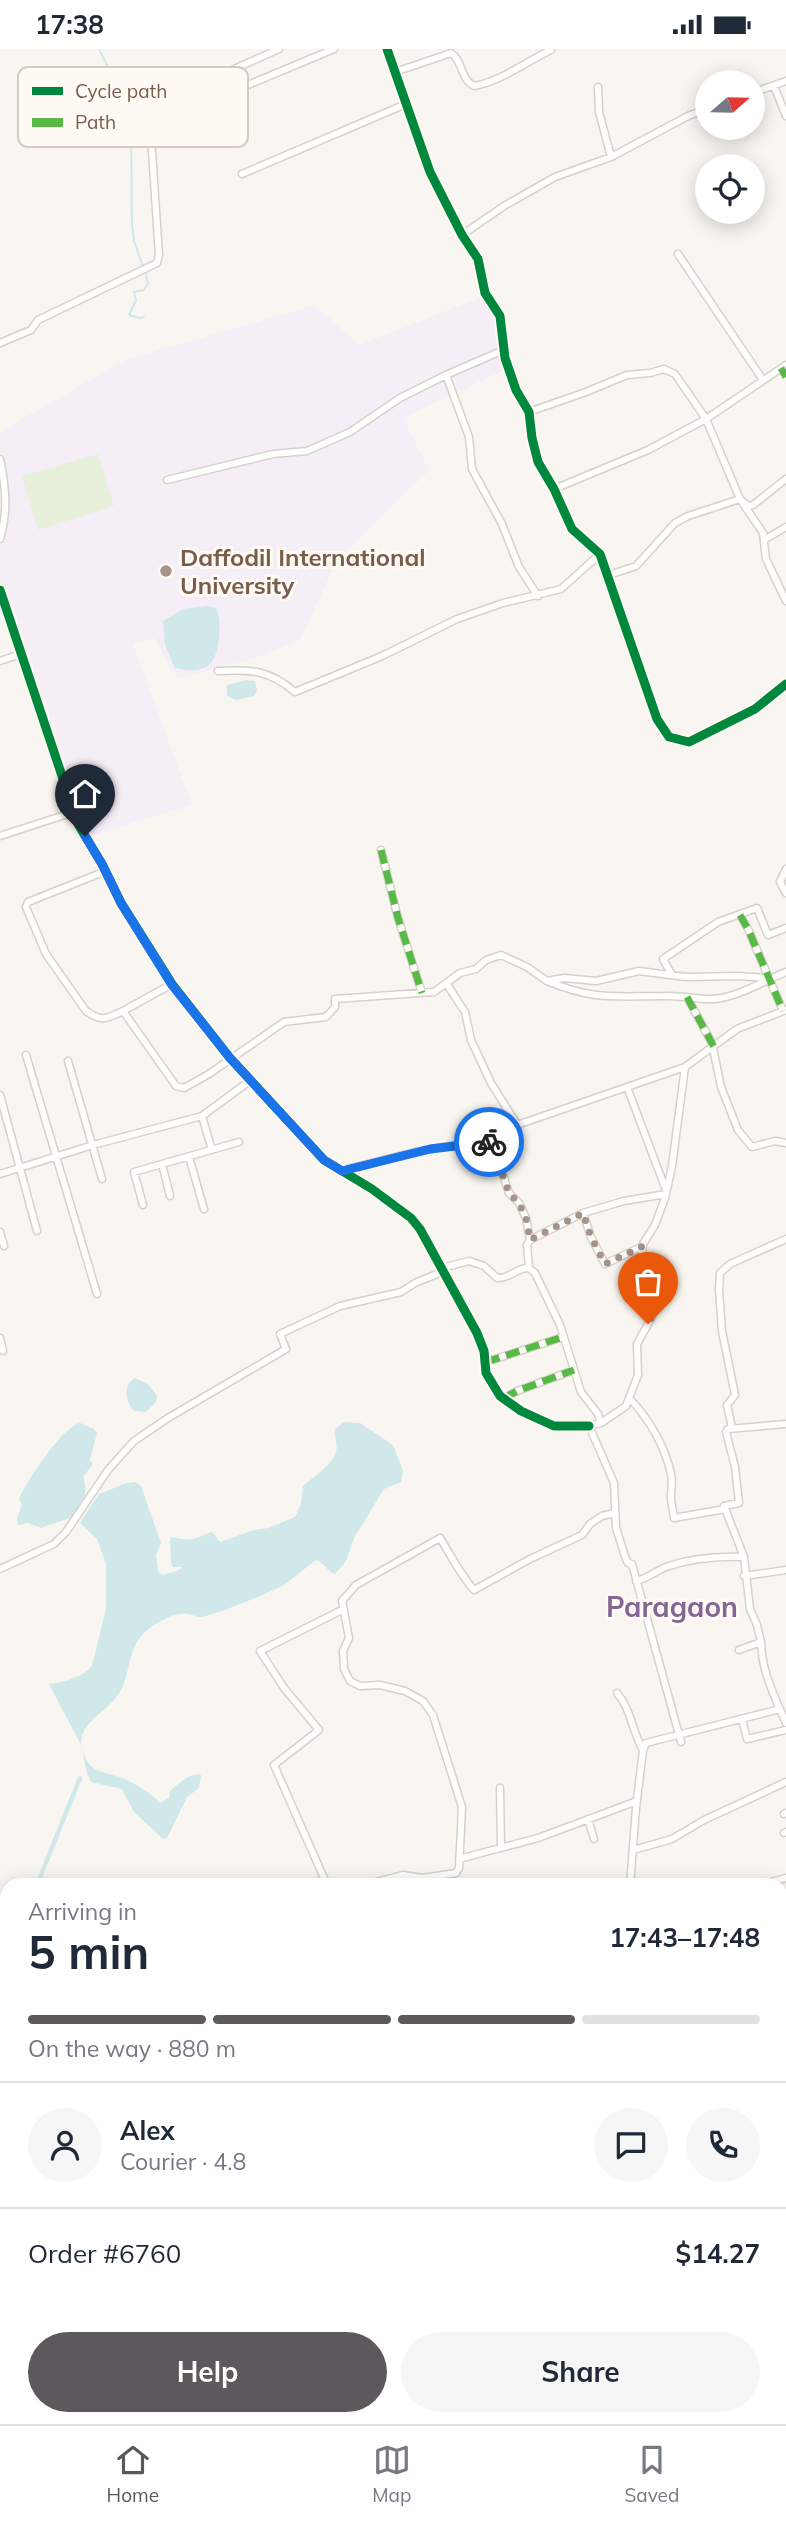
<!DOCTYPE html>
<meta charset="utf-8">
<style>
body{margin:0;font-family:Mulish,sans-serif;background:#f6f6f7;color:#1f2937;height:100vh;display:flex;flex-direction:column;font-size:26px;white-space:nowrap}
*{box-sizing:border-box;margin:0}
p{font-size:23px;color:#747a83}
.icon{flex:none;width:38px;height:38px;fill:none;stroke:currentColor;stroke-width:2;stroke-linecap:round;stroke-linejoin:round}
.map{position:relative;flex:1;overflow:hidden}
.drawer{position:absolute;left:0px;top:1829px;width:788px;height:548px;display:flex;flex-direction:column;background:#fff;border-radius:21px 21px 0 0;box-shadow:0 4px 18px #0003}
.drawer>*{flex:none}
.needle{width:46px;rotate:70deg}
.buttons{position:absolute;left:695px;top:21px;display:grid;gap:14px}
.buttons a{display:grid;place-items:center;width:70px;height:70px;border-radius:50%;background:#fff;box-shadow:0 4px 18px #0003;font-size:35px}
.pin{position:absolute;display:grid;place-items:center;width:60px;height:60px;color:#fff;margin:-72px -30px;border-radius:50% 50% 50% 0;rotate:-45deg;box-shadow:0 0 7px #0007}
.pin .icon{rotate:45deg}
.courier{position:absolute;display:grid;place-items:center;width:70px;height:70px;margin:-35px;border:5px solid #1a73e8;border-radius:50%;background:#fff;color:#222;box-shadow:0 2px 9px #0007}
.headline em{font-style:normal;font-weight:700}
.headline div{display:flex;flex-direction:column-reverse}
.headline{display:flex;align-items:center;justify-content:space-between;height:119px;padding:0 28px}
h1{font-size:46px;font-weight:700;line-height:52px}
.bar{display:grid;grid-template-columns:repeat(4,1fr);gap:10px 7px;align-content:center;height:84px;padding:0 28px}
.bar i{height:9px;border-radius:5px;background:#e0e1e3}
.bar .on{background:#5c585b}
.bar p{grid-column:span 4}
.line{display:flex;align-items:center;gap:18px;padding:0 28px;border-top:2px solid #e0e1e3}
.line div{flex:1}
.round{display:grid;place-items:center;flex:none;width:74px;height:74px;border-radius:37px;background:#f6f6f7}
.button{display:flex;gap:14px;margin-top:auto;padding:14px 28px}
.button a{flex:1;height:80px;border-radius:42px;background:#5c585b;color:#fff;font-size:28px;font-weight:700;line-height:80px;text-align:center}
.button a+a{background:#f6f6f7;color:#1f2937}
.status{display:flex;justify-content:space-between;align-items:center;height:49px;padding:0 35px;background:#fff;direction:ltr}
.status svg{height:19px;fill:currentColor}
.dock{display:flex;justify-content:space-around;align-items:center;height:98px;border-top:2px solid #e0e1e3;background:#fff;font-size:19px;color:#747a83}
.dock a{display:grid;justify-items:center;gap:4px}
.dock .on{color:#5c585b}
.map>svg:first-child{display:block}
</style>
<div class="status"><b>17:38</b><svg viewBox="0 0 49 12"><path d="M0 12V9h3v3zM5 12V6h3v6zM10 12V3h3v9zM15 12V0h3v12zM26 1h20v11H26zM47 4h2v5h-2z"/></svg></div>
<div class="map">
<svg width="786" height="2375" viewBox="0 0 786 2375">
<rect width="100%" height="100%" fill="#f9f5f0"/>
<path fill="#ede5e0" d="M234 2370 361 2372 395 2370 398 2375H223L231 2374Z"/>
<path fill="#f6eef6" d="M484 247 497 268 506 320 403 369 429 421 337 511 300 591 255 609 178 630 154 589 133 595 192 756 89 787 0 533V500L6 478 8 442 0 399V383L125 311 315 256 359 296Z"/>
<path fill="#e7f0db" d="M98 405 114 457 38 481 22 427Z"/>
<path fill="#d0e8ea" d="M207 557 216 559C220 568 220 577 219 587 217 617 205 626 175 619L165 596 163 572 183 560Z
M246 631 255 632 257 641 254 647 236 651 227 647V636Z
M135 1329 148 1335 157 1347 156 1353 146 1363 134 1362C125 1353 123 1335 135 1329Z
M344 1373 360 1374 393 1396 403 1422 401 1433 384 1440 354 1489 346 1512 335 1525C327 1522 324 1514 316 1511 304 1519 294 1530 282 1537 268 1544 216 1566 202 1568 197 1569 192 1565 187 1565 173 1563 154 1575 144 1584 125 1603 132 1632 114 1651 97 1670 69 1680 87 1712 95 1725 112 1724 125 1730 137 1736 151 1744 160 1754L169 1749 170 1742C179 1735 189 1723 201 1726L199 1739 187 1748 167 1789 163 1790 134 1763 122 1740 91 1733 87 1724 81 1696 49 1635 66 1632 83 1625 92 1617 106 1560V1515L97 1490 80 1474 99 1445 127 1434 135 1433 141 1437 161 1494 156 1506 158 1522 162 1526 177 1522 183 1518H173L171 1514 170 1488 190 1491 212 1483 220 1493 254 1481 268 1479 295 1468 301 1455 303 1437C310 1431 335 1413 336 1403 338 1396 334 1388 335 1380Z
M80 1374 94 1380 97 1384 90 1411 93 1415 83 1428C89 1443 84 1461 69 1469 64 1472 49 1475 41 1479L28 1474 18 1476 17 1469 22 1456 19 1450C27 1432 62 1378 80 1374Z
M477 2370H620L610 2375H463Z"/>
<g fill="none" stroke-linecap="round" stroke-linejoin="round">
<path stroke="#d0e8ea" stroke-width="2" d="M99 0 125 53 131 77 132 174 134 192 143 218
M144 268 140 269 129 266 136 251 134 243 144 241 148 234 145 223"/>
<path stroke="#d0e8ea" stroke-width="4.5" d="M37 1836 80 1729
M0 1894 7 1883"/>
<g stroke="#d7d1cb" stroke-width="9">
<path id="minor" d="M387 0 430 123 462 186 478 210 485 244 500 267 505 309 516 341 529 363 532 389 538 413 554 440 572 480 600 505 657 670 669 688 689 693 755 660 786 635
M395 23 451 4C463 12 460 30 474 37 502 32 525 13 551 1
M774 37 786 67
M598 38 599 63 611 108
M752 44 786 32
M228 56 224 46 334 0
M242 125 406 55
M462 186 504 157 555 128 611 108 688 67 707 60
M678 205 763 331
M0 294 31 281 38 271 157 214 159 206 149 58 279 0
M786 316 706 370 740 450 763 484 766 510 786 552
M446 326 506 300
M529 363 586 343 627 326 650 324 664 320 675 325 706 370 648 401 554 440
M0 410C6 438 8 463 0 490
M167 431 273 405 307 402 350 383 400 349 446 326 469 388 472 420 502 475 519 518 538 547
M764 491 786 478
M606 527 636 517 675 474 688 467 740 450 748 457 753 456 786 430
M0 541 78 775 102 815 121 854 172 935 230 1009 324 1111 372 1140 411 1169 420 1180 477 1284 484 1302 486 1324 500 1347 521 1362 554 1377H589
M0 612 21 605
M218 622C251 620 269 621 295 643L382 607 457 570 503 554 561 540 600 505
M0 787 74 763
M381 801 398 869 422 944
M786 820 780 833 786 844
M106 822 28 853 26 858 46 905 86 962C101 973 107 970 123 962
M740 866 748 880 783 962
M672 926 663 910 718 873 757 859 768 886 786 879
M547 932C595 952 616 947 665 947 682 946 698 951 714 950 739 948 763 932 786 923
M446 934 465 963 471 991 491 1034 518 1077
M172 935 123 962 176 1037 184 1039 209 1025 284 973 326 968 335 958V950L434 943 460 924 476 920 486 911 501 906 527 918 547 932 564 929 596 932 639 922 686 928 737 927 770 929
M687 948 714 998
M713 999 721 1038 738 1081 752 1098 775 1092 786 1094
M26 1006 97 1245
M68 1012 102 1130
M627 1038 666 1141
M0 1046 37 1182
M202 1067 212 1101
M489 1092 492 1112 502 1123 509 1144 519 1154 526 1169 530 1191 527 1196 529 1219
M189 1108 204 1160
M162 1115 170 1147
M342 1121C372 1115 402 1105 432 1100 468 1093 488 1095 520 1075L685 1018 737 980 786 961
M0 1125 93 1096 202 1067 251 1031
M143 1156 134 1123 239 1093
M583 1164 624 1152 666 1145
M0 1183 4 1197
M530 1191 583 1164 591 1188 605 1215 643 1197
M0 1289 3 1302
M486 1313 563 1288
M504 1349 517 1342 574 1321
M630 1350C649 1370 665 1397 671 1425 673 1433 671 1440 671 1447 671 1454 673 1462 674 1469L725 1460
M732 1379 727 1356 735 1346 722 1282 719 1241 720 1224 730 1215 786 1190
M744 1508 724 1457 739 1454 735 1418 726 1383 728 1380 786 1375
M0 1520 54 1495 66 1483 108 1421 134 1392 168 1369 286 1300 280 1285 340 1257 401 1243 415 1234 437 1225 442 1219 469 1212 484 1217 497 1229C510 1230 517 1218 529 1219L535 1224 560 1276 581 1343 598 1365 601 1374
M744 1527 786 1521
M636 1532C646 1530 656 1522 666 1518 692 1509 716 1507 744 1508L750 1560 757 1576 761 1593 739 1601
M761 1593C762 1624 774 1646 786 1674
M617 1644C631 1660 632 1682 643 1701
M742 1670 747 1690 786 1681
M681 1693 632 1515 628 1514 626 1510 616 1479 614 1434 589 1377 601 1374 626 1357 638 1326 637 1295 652 1268V1241L642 1205 643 1195 655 1176 665 1149 672 1117 685 1018
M500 1739 501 1799
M784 1765 786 1764
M588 1770 594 1790
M784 1784 786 1783
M633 1801 672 1790 704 1771 786 1733
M459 1810 538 1789 637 1752
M327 1836 274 1716 319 1681 284 1639 260 1602 344 1560
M365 1836 403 1826 423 1829 456 1824 459 1819 462 1758 433 1666 423 1652 405 1642 380 1636 360 1637 350 1632 344 1620 343 1602 349 1589 342 1552 356 1536 440 1489C450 1505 462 1528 474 1541L530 1510 582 1486 590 1475 602 1467 615 1464
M630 1836 636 1759 643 1701 646 1694 780 1660
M761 1836 786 1829
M0 1967 7 1968
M0 2057 7 2054
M780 2065H786
M0 2188 7 2217
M780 2356 786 2367
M702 2375 713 2370"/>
</g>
<use href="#minor" stroke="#fefefd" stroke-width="6"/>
<path stroke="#58b947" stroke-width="7" stroke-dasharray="14 7" stroke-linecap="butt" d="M781 319 786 328
M381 801 398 869 422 944
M740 866 748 880 783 962
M687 948 714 998
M486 1313 563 1288
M504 1349 517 1342 574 1321"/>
<g stroke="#fffaf3" stroke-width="13">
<path id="cycleway" d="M387 0 430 123 462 186 478 210 485 244 500 267 505 309 516 341 529 363 532 389 538 413 554 440 572 480 600 505 657 670 669 688 689 693 755 660 786 635
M0 541 78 775 102 815 121 854 172 935 230 1009 324 1111 372 1140 411 1169 420 1180 477 1284 484 1302 486 1324 500 1347 521 1362 554 1377H589"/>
</g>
<use href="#cycleway" stroke="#00873e" stroke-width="9"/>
</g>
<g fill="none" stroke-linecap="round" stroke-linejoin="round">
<path stroke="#a69286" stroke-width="7" stroke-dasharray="0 12.6" d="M489 1093 492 1112 502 1124 509 1144 519 1154 526 1169 530 1191 583 1164 591 1188 605 1215 643 1197C640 1222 663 1250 648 1275"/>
<path stroke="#1a73e8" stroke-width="9" d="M85 787 102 815 121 854 172 936 230 1009 324 1111 342 1122 430 1100 489 1093"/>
</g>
<circle fill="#a69286" stroke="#fffaf3" stroke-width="2.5" cx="166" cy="522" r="7"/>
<g text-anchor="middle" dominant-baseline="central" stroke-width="6" stroke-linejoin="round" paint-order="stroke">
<g font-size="24" font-weight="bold" fill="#7a5c4d" stroke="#fffaf3" text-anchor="start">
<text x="180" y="508">Daffodil International<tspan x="180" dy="28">University</tspan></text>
</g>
<g font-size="28" font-weight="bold" fill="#846695" stroke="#fffaf3">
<text x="672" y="1557">Paragaon</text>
</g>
</g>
<rect x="18" y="18" width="230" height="80" rx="10" fill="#fffaf3" stroke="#d7cbc1" stroke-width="2"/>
<rect x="32" y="38" width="31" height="8" fill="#00873e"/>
<rect x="32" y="69" width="31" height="9" fill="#58b947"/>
<g font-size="19" fill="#7a5c4d">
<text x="75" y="49">Cycle path</text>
<text x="75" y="80">Path</text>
</g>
</svg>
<div class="buttons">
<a><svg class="needle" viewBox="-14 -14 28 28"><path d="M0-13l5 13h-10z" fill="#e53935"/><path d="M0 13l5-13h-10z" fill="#747a83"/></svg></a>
<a><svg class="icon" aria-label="locate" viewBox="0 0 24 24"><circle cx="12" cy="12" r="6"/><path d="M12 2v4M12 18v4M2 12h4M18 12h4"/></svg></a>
</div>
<div class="pin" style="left:648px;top:1275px;background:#ea580c"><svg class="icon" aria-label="bag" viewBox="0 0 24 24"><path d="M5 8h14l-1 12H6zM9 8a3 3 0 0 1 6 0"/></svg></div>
<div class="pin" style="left:85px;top:787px;background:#1f2937"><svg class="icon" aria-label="home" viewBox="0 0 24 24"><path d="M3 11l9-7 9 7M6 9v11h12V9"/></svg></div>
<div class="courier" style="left:489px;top:1093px"><svg class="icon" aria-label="bike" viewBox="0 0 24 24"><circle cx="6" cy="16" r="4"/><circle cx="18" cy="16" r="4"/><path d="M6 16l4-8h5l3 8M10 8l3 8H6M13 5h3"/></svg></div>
<section class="drawer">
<div class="headline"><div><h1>5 min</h1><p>Arriving in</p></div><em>17:43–17:48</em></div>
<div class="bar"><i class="on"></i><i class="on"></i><i class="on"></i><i></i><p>On the way · 880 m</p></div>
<div class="line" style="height:126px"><a class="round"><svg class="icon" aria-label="person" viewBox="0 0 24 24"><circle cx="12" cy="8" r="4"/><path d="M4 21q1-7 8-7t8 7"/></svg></a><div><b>Alex</b><p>Courier · 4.8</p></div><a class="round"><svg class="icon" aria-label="chat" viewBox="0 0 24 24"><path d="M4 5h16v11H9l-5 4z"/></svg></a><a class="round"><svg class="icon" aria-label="phone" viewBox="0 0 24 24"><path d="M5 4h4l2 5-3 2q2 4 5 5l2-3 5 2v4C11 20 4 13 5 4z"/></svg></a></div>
<div class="line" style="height:91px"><div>Order #6760</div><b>$14.27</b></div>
<div class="button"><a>Help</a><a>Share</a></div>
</section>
</div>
<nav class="dock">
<a class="on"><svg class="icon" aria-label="home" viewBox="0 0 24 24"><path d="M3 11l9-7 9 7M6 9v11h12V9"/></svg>Home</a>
<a><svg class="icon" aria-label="map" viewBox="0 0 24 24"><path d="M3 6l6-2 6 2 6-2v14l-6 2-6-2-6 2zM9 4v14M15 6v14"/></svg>Map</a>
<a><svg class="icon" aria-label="saved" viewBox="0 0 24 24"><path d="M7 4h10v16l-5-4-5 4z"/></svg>Saved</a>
</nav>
